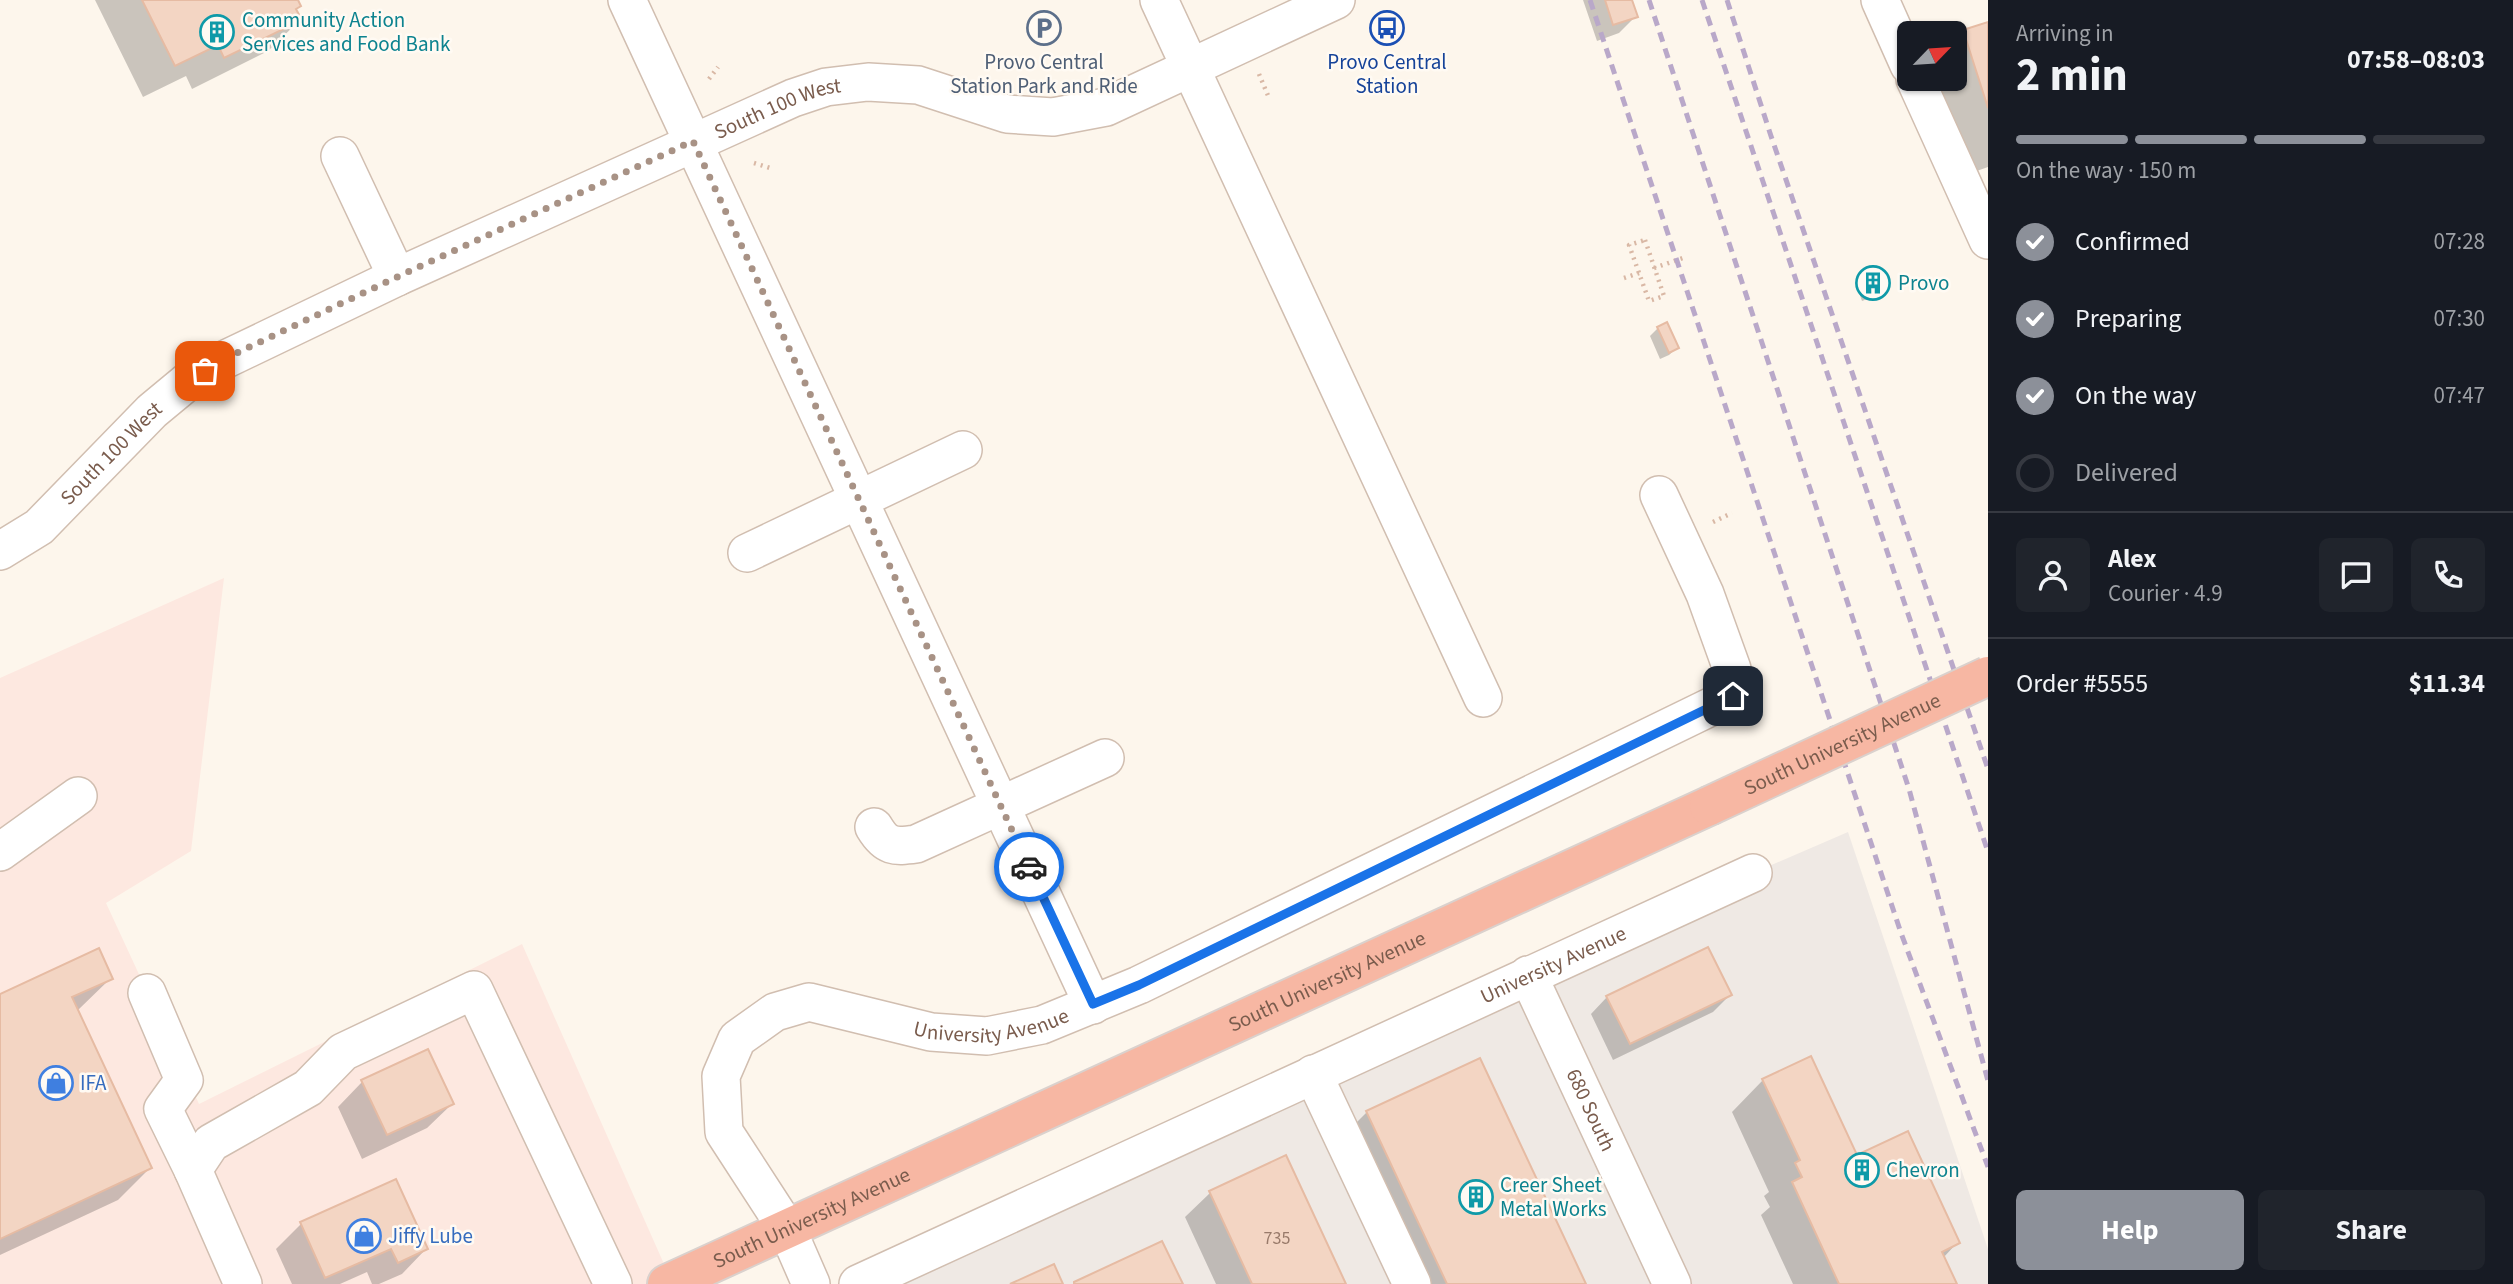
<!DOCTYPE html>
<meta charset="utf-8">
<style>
body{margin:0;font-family:"Source Sans 3",sans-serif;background:#20242c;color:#f1f3f6;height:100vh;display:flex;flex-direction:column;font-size:26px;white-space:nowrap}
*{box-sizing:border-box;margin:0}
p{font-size:23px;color:#9ea1a6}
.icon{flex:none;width:38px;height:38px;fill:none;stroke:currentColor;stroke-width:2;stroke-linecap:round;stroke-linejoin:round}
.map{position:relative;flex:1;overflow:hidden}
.sheet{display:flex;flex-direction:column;background:#171b24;width:525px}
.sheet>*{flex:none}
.needle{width:46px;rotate:65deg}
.fabs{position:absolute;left:1897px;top:21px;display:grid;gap:14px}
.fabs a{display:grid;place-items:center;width:70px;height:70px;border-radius:10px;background:#171b24;box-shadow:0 2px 5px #0004;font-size:35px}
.pin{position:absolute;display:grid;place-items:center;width:60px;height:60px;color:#fff;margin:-30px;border-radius:14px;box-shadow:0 4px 10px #0006}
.courier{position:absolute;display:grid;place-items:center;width:70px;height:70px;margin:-35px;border:5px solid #1a73e8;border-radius:50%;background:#fff;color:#222;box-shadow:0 2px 9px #0007}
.summary em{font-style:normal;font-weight:700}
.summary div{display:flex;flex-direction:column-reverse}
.summary{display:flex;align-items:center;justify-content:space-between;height:119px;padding:0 28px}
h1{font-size:46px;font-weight:700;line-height:52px}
.bar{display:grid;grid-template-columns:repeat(4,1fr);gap:10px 7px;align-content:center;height:84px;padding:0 28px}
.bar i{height:9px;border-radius:5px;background:#363941}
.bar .selected{background:#8c9099}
.bar p{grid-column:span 4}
.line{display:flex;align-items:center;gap:18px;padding:0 28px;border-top:2px solid #363941}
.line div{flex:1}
.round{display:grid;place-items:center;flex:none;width:74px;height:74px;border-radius:10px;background:#20242c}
ol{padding:0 28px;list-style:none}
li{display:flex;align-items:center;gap:21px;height:77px}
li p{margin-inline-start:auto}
li .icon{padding:7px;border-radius:50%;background:#8c9099;color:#fff;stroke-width:4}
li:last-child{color:#9ea1a6}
li i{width:38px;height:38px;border:4px solid #363941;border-radius:50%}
.action{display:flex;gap:14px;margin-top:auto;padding:14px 28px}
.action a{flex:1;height:80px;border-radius:10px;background:#8c9099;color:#fff;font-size:28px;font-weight:700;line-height:80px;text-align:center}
.action a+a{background:#20242c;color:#f1f3f6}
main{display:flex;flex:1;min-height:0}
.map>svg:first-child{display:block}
</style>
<main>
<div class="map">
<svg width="1988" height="1284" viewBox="0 0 1988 1284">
<rect width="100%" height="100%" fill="#fdf6ec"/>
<path fill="#fde8e0" d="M224 578 191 851 106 903 199 1104 522 944 672 1282 667 1284H0V678Z"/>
<path fill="#efe9e4" d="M1848 832 1988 1249V1284H858L1753 873Z"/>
<path fill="#0003" d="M95 0H297L299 6 295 10 300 20 268 51 192 89 186 76 143 97Z
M1583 0H1630L1636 16 1619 33 1597 41Z
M1988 24V167L1954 179 1921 79H1955V41L1964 32Z
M1865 279 1881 289 1873 297 1862 301 1857 287Z
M1658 328 1677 348 1669 355 1660 359 1650 336Z
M111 978 77 1011 150 1168 118 1200 0 1255V996Z
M1730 995 1713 1012 1613 1060 1591 1014 1607 997Z
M1763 1080 1957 1243 1943 1258 1955 1284H1793L1761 1215 1770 1207 1764 1196 1769 1192 1732 1112Z
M362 1082 452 1104 427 1128 362 1159 338 1107Z
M1367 1112 1584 1284H1400L1335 1144Z
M1285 1158 1344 1284H1216L1185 1217 1210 1193Z
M395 1181 426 1249 402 1274 379 1284H372L367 1272 340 1284H292L276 1249 301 1224Z"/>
<path fill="#f3d5c3" stroke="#e6bba3" stroke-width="2" d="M142 0H298L301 6 296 9 302 20 224 58 218 45 175 66Z
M1605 0H1632L1638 17 1613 25Z
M1988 22V108L1963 30Z
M1876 272 1883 289 1870 295 1864 277Z
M1667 322 1679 348 1669 353 1657 327Z
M1708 947 1732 995 1630 1044 1606 996Z
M99 948 113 979 72 997 152 1168 0 1239V994Z
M428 1049 454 1104 387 1135 361 1080Z
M1811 1056 1857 1155 1908 1131 1960 1243 1942 1252 1957 1284H1839L1792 1182 1802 1177 1795 1163 1800 1160 1762 1079Z
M1480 1058 1586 1284H1447L1366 1111Z
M1286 1155 1346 1284H1252L1209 1191Z
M396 1179 428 1249 398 1263 391 1249 325 1278 300 1222Z
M1162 1241 1183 1284H1074V1282Z
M1054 1264 1063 1284H1010Z"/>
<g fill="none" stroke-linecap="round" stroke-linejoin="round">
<g stroke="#d1beb0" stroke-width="40">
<g id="minor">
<path d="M627 0 1093 1005"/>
<path d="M1159 0 1483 698"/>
<path d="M1880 0 1909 65"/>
<path d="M1915 79 1988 240"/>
<path d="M340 156 397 277"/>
<path id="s1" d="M0 551 39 527 152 411 187 382 224 360 397 277 793 98 826 87 868 82 918 85 1007 114 1053 117 1106 107 1336 0"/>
<path d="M747 553 963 450"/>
<path d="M874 827C886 847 894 847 916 844L1105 758"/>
<path d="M0 852 78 796"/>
<path id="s2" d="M1528 975 1672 1284"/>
<path d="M147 993 184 1080 163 1109 193 1170 243 1284"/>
<path d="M1313 1074 1412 1284"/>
<path d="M193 1170 211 1143 308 1088 343 1052 474 990 613 1284"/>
<path id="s3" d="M811 1284 787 1229 724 1132 721 1076 737 1039 775 1012 809 1002 931 1032 987 1036 1042 1025 1139 985 1733 696 1732 669 1705 594 1659 495"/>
<path id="s4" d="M858 1284 1753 873"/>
</g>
</g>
<g stroke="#dad1cd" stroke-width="42">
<g id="highway">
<path id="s5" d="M667 1284 1709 806"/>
</g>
</g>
<path stroke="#d9b8a5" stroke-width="4.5" stroke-dasharray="2 5" stroke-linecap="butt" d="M1259 74 1269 98
M709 79 718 67
M754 163 770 168
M1645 240 1664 296 1649 301 1629 245Z
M1654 268 1683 258
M1624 278 1639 273
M1713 522 1732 513"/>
<use href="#minor" stroke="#fff" stroke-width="37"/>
<use href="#highway" stroke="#f7b7a3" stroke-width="38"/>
<path stroke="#b9a8c9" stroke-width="5" stroke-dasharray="10 7" stroke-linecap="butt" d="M1590 0 1901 933 1988 1167
M1649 0 1909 789 1988 1081
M1702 0 1988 852
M1727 0 1771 136 1988 769"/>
<g stroke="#dad1cd" stroke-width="42" stroke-linecap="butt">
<g id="highway-bridge">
<path id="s6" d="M1709 806 1988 676"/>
</g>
</g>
<use href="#highway-bridge" stroke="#f7b7a3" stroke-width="38"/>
</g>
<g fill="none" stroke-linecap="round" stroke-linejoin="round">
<path stroke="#a89285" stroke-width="7" stroke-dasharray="0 12.6" d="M205 371 224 359 397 277 693 141 1029 867"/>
<path stroke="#1a73e8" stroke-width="9" d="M1029 867 1093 1004 1139 985 1733 696"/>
</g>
<defs>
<g id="parking-ring" transform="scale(1.75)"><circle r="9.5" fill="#fffaf3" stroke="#5c6f8a" stroke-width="1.5"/><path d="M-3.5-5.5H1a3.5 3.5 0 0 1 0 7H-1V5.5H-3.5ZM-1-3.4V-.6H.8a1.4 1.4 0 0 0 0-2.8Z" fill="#5c6f8a"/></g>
<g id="bus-ring" transform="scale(1.75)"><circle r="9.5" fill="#fffaf3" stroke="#1a4fb4" stroke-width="1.5"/><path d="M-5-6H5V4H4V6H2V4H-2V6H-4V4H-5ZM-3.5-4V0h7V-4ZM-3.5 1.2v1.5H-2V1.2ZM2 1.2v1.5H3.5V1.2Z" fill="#1a4fb4"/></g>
<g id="building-ring" transform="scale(1.75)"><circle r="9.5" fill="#fffaf3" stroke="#0f9aa8" stroke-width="1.5"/><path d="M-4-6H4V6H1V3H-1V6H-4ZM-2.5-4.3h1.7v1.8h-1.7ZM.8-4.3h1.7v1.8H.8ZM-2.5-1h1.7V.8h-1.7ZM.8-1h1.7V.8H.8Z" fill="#0f9aa8"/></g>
<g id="shop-ring" transform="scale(1.75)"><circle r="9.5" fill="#fffaf3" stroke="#3f7fe0" stroke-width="1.5"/><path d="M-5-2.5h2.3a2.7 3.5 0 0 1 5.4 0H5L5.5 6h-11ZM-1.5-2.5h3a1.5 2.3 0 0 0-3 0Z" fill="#3f7fe0"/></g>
</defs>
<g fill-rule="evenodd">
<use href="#parking-ring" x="1044" y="28"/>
<use href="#bus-ring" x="1387" y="28"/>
<use href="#building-ring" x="217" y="32"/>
<use href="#building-ring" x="1873" y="283"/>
<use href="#shop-ring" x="56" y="1083"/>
<use href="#building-ring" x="1862" y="1170"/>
<use href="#building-ring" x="1476" y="1197"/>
<use href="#shop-ring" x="364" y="1236"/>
</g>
<g text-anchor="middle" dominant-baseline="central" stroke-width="5" stroke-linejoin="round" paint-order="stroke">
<g font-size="18" fill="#987a6a">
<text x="1277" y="1238">735</text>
</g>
<g font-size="21" fill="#0d838f" stroke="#fffaf3" text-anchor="start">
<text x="242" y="20">Community Action<tspan x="242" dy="24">Services and Food Bank</tspan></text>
<text x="1898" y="283">Provo</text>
<text x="1886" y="1170">Chevron</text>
<text x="1500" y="1185">Creer Sheet<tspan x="1500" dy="24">Metal Works</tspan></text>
</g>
<g font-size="21" fill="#4e5e75" stroke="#fffaf3">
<text x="1044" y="62">Provo Central<tspan x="1044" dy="24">Station Park and Ride</tspan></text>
</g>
<g font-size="21" fill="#164399" stroke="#fffaf3">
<text x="1387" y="62">Provo Central<tspan x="1387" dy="24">Station</tspan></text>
</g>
<g font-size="21" fill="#7a5c4d" stroke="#fffaf3">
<text stroke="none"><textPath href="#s1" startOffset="905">South 100 West</textPath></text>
<text stroke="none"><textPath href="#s1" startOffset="149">South 100 West</textPath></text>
<text stroke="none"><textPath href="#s6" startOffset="147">South University Avenue</textPath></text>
<text stroke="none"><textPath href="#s4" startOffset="765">University Avenue</textPath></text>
<text stroke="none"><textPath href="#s5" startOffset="726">South University Avenue</textPath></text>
<text stroke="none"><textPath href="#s3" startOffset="541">University Avenue</textPath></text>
<text stroke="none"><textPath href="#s2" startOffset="149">680 South</textPath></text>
<text stroke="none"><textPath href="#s5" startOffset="159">South University Avenue</textPath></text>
</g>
<g font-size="21" fill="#366cbe" stroke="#fffaf3" text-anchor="start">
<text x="80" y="1083">IFA</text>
<text x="388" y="1236">Jiffy Lube</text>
</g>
</g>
</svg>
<div class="fabs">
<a><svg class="needle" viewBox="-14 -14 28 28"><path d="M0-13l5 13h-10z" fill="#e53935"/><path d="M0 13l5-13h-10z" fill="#9ea1a6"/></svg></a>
</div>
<div class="pin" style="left:205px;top:371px;background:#ea580c"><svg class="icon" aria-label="bag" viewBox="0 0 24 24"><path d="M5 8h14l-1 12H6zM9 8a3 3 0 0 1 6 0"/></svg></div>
<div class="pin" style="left:1733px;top:696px;background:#1f2937"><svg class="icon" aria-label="home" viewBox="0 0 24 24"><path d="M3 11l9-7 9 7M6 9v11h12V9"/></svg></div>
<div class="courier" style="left:1029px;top:867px"><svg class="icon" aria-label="car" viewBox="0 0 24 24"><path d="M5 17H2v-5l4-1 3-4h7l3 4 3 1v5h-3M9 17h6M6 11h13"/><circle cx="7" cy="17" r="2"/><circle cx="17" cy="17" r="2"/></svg></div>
</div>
<section class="sheet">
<div class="summary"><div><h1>2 min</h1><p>Arriving in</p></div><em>07:58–08:03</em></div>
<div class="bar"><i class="selected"></i><i class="selected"></i><i class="selected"></i><i></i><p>On the way · 150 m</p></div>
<ol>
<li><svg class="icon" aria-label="check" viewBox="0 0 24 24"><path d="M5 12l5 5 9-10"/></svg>Confirmed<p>07:28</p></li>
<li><svg class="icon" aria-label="check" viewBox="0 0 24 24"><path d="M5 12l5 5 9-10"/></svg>Preparing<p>07:30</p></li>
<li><svg class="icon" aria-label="check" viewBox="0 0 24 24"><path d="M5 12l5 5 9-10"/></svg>On the way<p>07:47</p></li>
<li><i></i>Delivered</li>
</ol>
<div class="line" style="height:126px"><a class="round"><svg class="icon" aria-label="person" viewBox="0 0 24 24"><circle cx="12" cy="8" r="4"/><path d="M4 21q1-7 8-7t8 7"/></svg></a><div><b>Alex</b><p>Courier · 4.9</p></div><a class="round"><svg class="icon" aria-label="chat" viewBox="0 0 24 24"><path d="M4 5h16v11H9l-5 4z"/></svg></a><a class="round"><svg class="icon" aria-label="phone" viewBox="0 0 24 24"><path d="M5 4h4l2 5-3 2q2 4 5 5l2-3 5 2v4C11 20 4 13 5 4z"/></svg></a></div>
<div class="line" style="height:91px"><div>Order #5555</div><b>$11.34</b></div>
<div class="action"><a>Help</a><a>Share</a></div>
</section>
</main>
